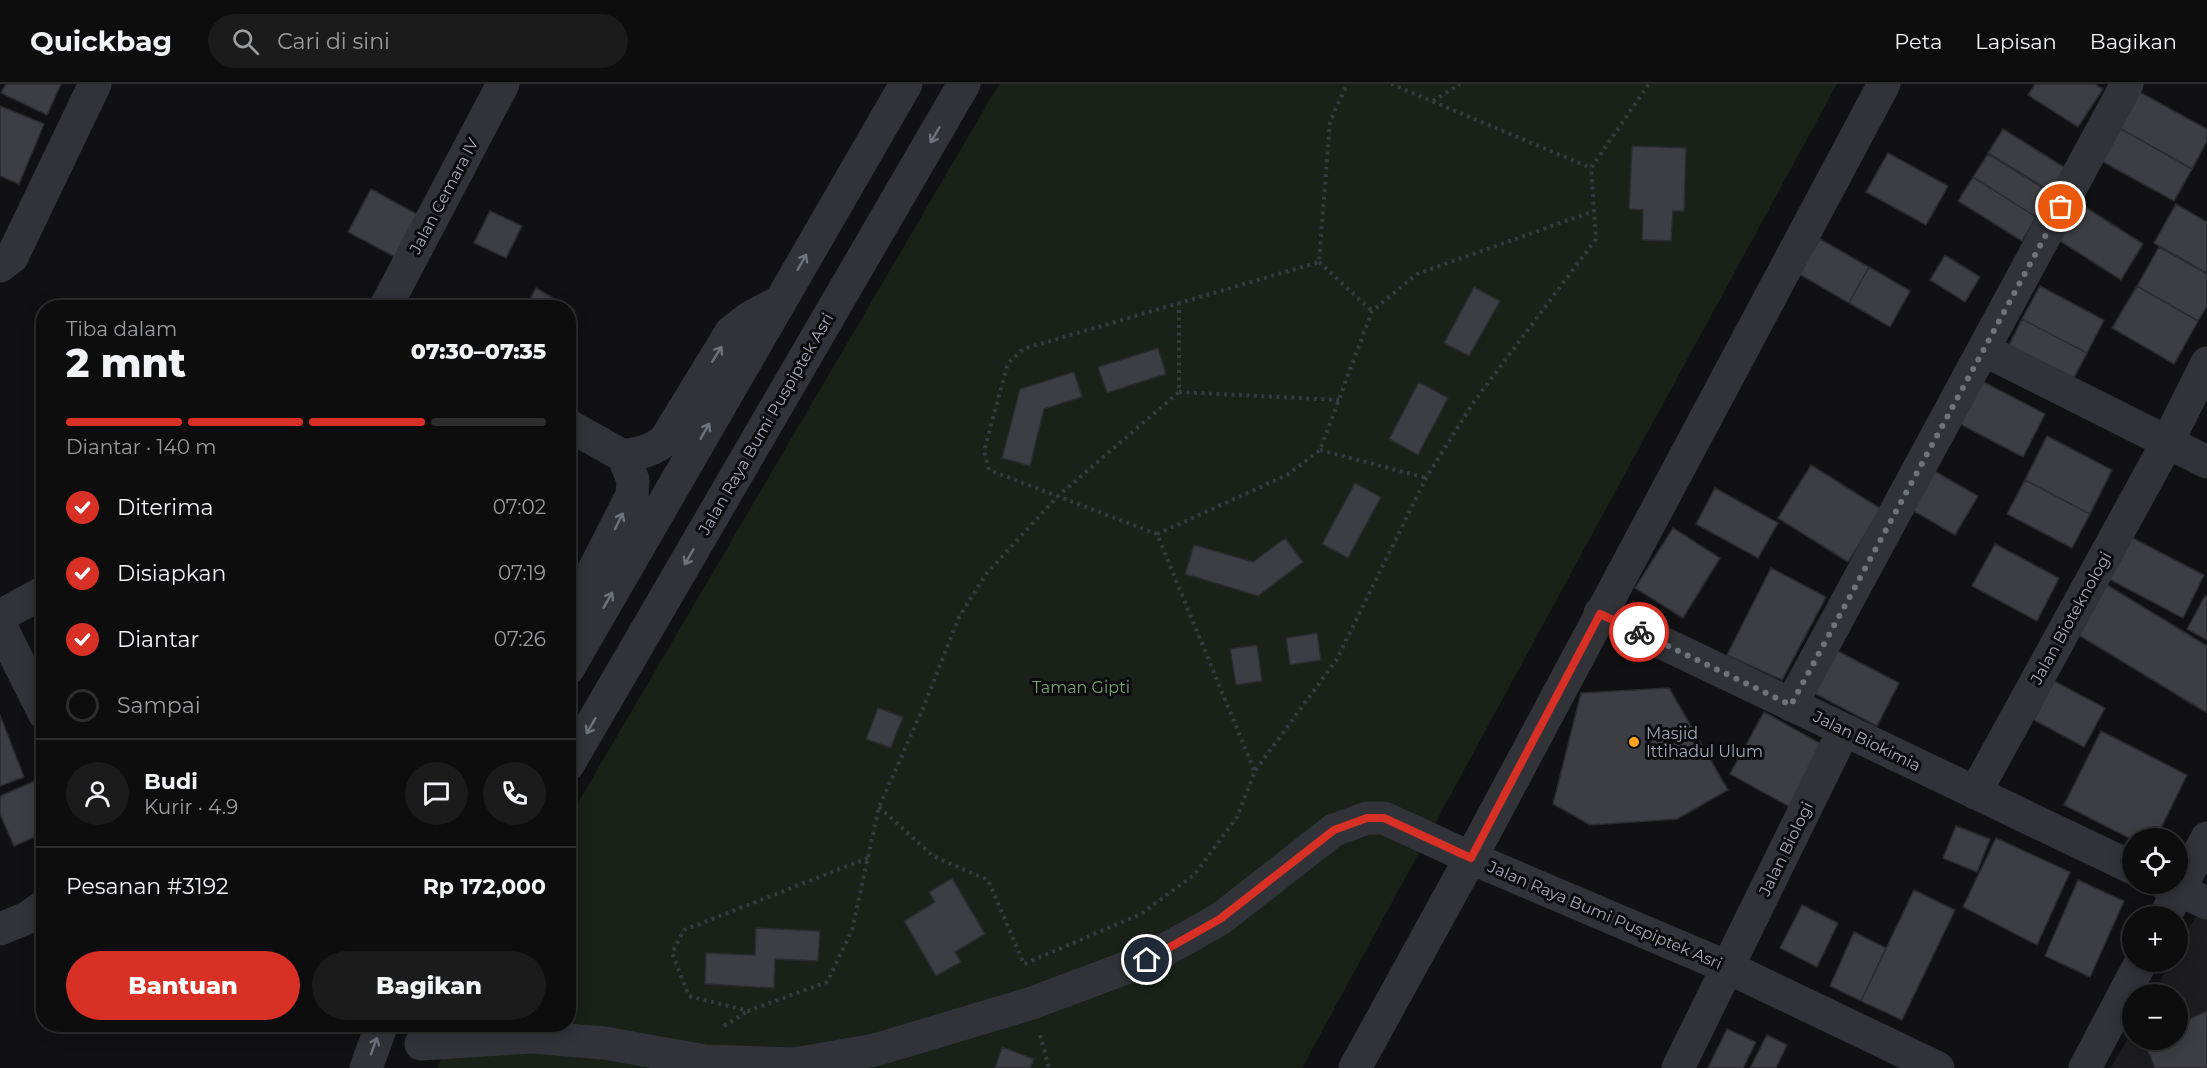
<!DOCTYPE html>
<html lang="id">
<meta charset="utf-8">
<style>
body{margin:0;font-family:Montserrat,sans-serif;background:#1b1b1c;color:#f1f3f6;height:100vh;display:flex;flex-direction:column;font-size:22px;white-space:nowrap}
*{box-sizing:border-box;margin:0}
p{font-size:20px;color:#9a9c9e}
.icon{flex:none;width:33px;height:33px;fill:none;stroke:currentColor;stroke-width:2;stroke-linecap:round;stroke-linejoin:round}
.map{position:relative;flex:1;overflow:hidden}
.drawer{position:absolute;left:36px;top:216px;width:540px;height:732px;display:flex;flex-direction:column;background:#0d0d0e;border-radius:24px;box-shadow:0 3px 15px #0003,0 0 0 2px #2d2d2e}
.drawer>*{flex:none}
.controls{position:absolute;left:2122px;top:744px;display:grid;gap:12px}
.controls a{display:grid;place-items:center;width:66px;height:66px;border-radius:50%;background:#0d0d0e;box-shadow:0 3px 15px #0003,0 0 0 2px #2d2d2e;font-size:30px}
.pin{position:absolute;display:grid;place-items:center;width:51px;height:51px;color:#fff;margin:-26px;border:3px solid #fff;border-radius:50%;box-shadow:0 2px 6px #0007}
.courier{position:absolute;display:grid;place-items:center;width:60px;height:60px;margin:-30px;border:4px solid #d93025;border-radius:50%;background:#fff;color:#222;box-shadow:0 2px 8px #0007}
.head em{font-style:normal;font-weight:800}
.head div{display:flex;flex-direction:column-reverse}
.head{display:flex;align-items:center;justify-content:space-between;height:102px;padding:0 30px}
h1{font-size:39px;font-weight:800;line-height:45px}
.bar{display:grid;grid-template-columns:repeat(4,1fr);gap:9px 6px;align-content:center;height:72px;padding:0 30px}
.bar i{height:8px;border-radius:4px;background:#2d2d2e}
.bar .active{background:#d93025}
.bar p{grid-column:span 4}
.line{display:flex;align-items:center;gap:15px;padding:0 30px;border-top:2px solid #2d2d2e}
.line div{flex:1}
.round{display:grid;place-items:center;flex:none;width:63px;height:63px;border-radius:32px;background:#1b1b1c}
ol{padding:0 30px;list-style:none}
li{display:flex;align-items:center;gap:18px;height:66px}
li p{margin-inline-start:auto}
li .icon{padding:6px;border-radius:50%;background:#d93025;color:#fff;stroke-width:4}
li:last-child{color:#9a9c9e}
li i{width:33px;height:33px;border:3px solid #2d2d2e;border-radius:50%}
.primary-button{display:flex;gap:12px;margin-top:auto;padding:12px 30px}
.primary-button a{flex:1;height:69px;border-radius:36px;background:#d93025;color:#fff;font-size:24px;font-weight:800;line-height:69px;text-align:center}
.primary-button a+a{background:#1b1b1c;color:#f1f3f6}
header{display:flex;align-items:center;gap:36px;box-sizing:border-box;height:84px;padding:0 30px;background:#0d0d0e;border-bottom:2px solid #2d2d2e}
header strong{font-size:28px}
nav{display:flex;gap:33px;margin-inline-start:auto;font-size:21px}
.search{width:420px;height:54px;background:#1b1b1c;display:flex;align-items:center;gap:15px;box-sizing:border-box;padding:0 21px;border-radius:33px;color:#9a9c9e;font-size:22px}
.map>svg:first-child{display:block}
</style>
<header>
<strong>Quickbag</strong>
<div class="search"><svg class="icon" aria-label="search" viewBox="0 0 24 24"><circle cx="10" cy="10" r="6"/><path d="M15 15l6 6"/></svg>Cari di sini</div>
<nav><a>Peta</a><a>Lapisan</a><a>Bagikan</a></nav>
</header>
<div class="map">
<svg width="2207" height="984" viewBox="0 0 2207 984">
<rect width="100%" height="100%" fill="#111113"/>
<path fill="#1d1d20" d="M2207 812V984H2111L2133 945V956H2178V910H2152L2171 878H2178V864Z"/>
<path fill="#192119" d="M999 0H1837L1302 984H437L458 941 568 940 569 734Z"/>
<path fill="#3d3e43" stroke="#2b2b2f" stroke-width="1.5" d="M6 0H61L47 31 1 9Z
M2035 0H2095L2103 5 2078 43 2028 11Z
M2134 5 2207 45V57L2192 85 2114 41Z
M0 22 44 40 19 100 0 92Z
M2114 41 2192 85 2174 117 2096 74Z
M2003 45 2067 85 2052 108 1988 69Z
M1632 62 1686 64 1684 127H1673L1671 157 1642 156 1643 126 1629 125Z
M1888 69 1948 102 1926 141 1866 108Z
M1988 70 2051 109 2036 133 1973 93Z
M1973 93 2036 133 2022 157 1958 117Z
M371 105 420 132 397 174 348 148Z
M2079 119 2143 160 2121 196 2057 155Z
M2176 120 2207 138V189L2154 159Z
M490 127 522 142 506 174 474 159Z
M1820 155 1869 183 1849 219 1799 190Z
M2159 163 2207 190V222L2198 237 2137 202Z
M1945 171 1980 193 1965 218 1930 196Z
M1869 183 1910 207 1890 243 1849 219Z
M2040 202 2104 236 2087 269 2022 235Z
M2137 202 2198 237 2174 280 2112 244Z
M1474 203 1500 217 1469 272 1444 259Z
M536 204 575 227 568 239V224H525Z
M2022 235 2087 269 2068 305 2004 271Z
M1158 264 1166 290 1107 309 1098 283Z
M1074 288 1082 313 1044 325 1030 382 1002 374 1020 305Z
M1980 296 2045 330 2023 373 1958 339Z
M1419 298 1448 314 1418 371 1389 355Z
M2047 352 2112 386 2090 430 2025 396Z
M1811 381 1881 425 1848 478 1778 434Z
M1929 384 1978 412 1955 451 1907 423Z
M2025 396 2090 430 2072 464 2007 430Z
M1355 399 1381 413 1348 474 1322 460Z
M1715 404 1778 439 1758 474 1696 440Z
M1673 444 1720 474 1683 534 1635 504Z
M2125 450 2204 491 2183 534 2103 492Z
M1285 454 1303 478 1258 512 1185 490 1194 461 1253 478Z
M1995 460 2059 494 2037 537 1972 502Z
M1771 484 1826 513 1782 596 1727 571Z
M2107 501 2207 562V629L2077 550Z
M2205 512 2207 513V556L2187 545Z
M1317 549 1321 576 1290 581 1286 554Z
M1257 561 1262 597 1236 601 1230 565Z
M1834 565 1899 599 1877 642 1812 608Z
M2054 597 2105 624 2084 663 2034 636Z
M1669 604 1728 706 1677 735 1590 741 1553 720 1581 609Z
M878 624 903 633 891 664 866 655Z
M1764 628 1823 661 1790 723 1730 690Z
M0 631 24 693 0 702Z
M2101 647 2187 691 2156 754H2133V756L2064 721Z
M44 693V749L14 762 0 730V712Z
M1956 742 1990 755 1977 788 1943 774Z
M1996 754 2070 788 2037 861 1963 823Z
M952 794 985 850 955 868 961 878 936 892 904 837 935 818 929 808Z
M2078 796 2124 817 2090 893 2045 872Z
M1914 806 1955 826 1902 936 1861 917Z
M1802 821 1838 839 1817 883 1780 864Z
M756 844 820 847 818 877 775 875 774 904 705 900 706 869 755 871Z
M1854 848 1886 864 1861 917 1830 902Z
M2207 927V984H2155L2143 956H2178V940Z
M1727 945 1756 958 1743 984H1708Z
M1767 951 1787 961 1776 984H1750Z
M1002 963 1034 975 1030 984H995Z"/>
<g fill="none" stroke-linecap="round" stroke-linejoin="round">
<path stroke="#383a3f" stroke-width="4" stroke-dasharray="3 4.5" stroke-linecap="butt" d="M1391 0 1591 84
M1433 17 1460 0
M1319 178 1372 227
M1179 308 1339 316
M1320 366 1426 394
M1157 450 1287 391 1320 366 1372 227 1417 190 1594 127
M1254 686 1157 450 989 386 984 367 1008 279 1023 265 1319 178 1330 37 1347 0
M879 723 933 772 988 796 1024 880 1141 830 1195 790 1237 733 1255 687 1337 575 1426 394 1473 319 1596 155 1591 84 1649 0
M868 774 684 846 672 869 689 912 748 927 827 898 852 846 879 723 924 622 959 533 986 490 1058 412 1179 308V219
M724 942 748 927
M1040 951 1049 984"/>
<path stroke="#323338" stroke-width="33" d="M0 182 12 173 95 0
M385 224 503 0
M1984 266 2207 378
M568 341 623 372
M1600 529 2133 784
M0 532 44 508
M0 541 44 629
M568 568 572 542 579 515 632 411 633 396 623 372C639 369 653 367 665 356L731 248 749 234 777 219
M568 585 906 0
M1791 621 2127 0
M568 681 964 0
M1975 709 2167 359 2207 279
M2165 800 2207 819
M2165 832 2207 754
M0 845 27 834 44 822
M421 960 532 953 604 959 705 977 794 980 875 966 1032 919 1147 876 1220 835 1334 746 1367 734H1384L1471 774 1727 883 1938 984
M366 984 382 940
M1355 984 1481 755 1884 0
M1678 984 1844 646
M2085 984 2141 878"/>
</g>
<defs><path id="oneway-shaft" d="M-6 0H5M1.5-3L5.5 0L1.5 3" fill="none" stroke-width="1.6" stroke-linecap="round" stroke-linejoin="round" transform="scale(1.5)"/></defs>
<g stroke="#6f737d">
<use href="#oneway-shaft" transform="translate(935 51) rotate(120)"/>
<use href="#oneway-shaft" transform="translate(802 178) rotate(-60)"/>
<use href="#oneway-shaft" transform="translate(717 270) rotate(-58)"/>
<use href="#oneway-shaft" transform="translate(705 347) rotate(-60)"/>
<use href="#oneway-shaft" transform="translate(619 437) rotate(-63)"/>
<use href="#oneway-shaft" transform="translate(689 473) rotate(120)"/>
<use href="#oneway-shaft" transform="translate(608 516) rotate(-60)"/>
<use href="#oneway-shaft" transform="translate(591 642) rotate(120)"/>
<use href="#oneway-shaft" transform="translate(374 962) rotate(-70)"/>
</g>
<g fill="none" stroke-linecap="round" stroke-linejoin="round">
<path stroke="#6f737c" stroke-width="6" stroke-dasharray="0 10.8" d="M1639 548 1791 621 2061 123"/>
<path stroke="#d93025" stroke-width="8" d="M1147 876 1220 835 1334 746 1367 734H1384L1471 774 1600 530 1639 548"/>
</g>
<circle fill="#ffa41d" stroke="#0c0c0e" stroke-width="2" cx="1634" cy="658" r="6"/>
<g text-anchor="middle" dominant-baseline="central" stroke-width="6" stroke-linejoin="round" paint-order="stroke">
<g font-size="16" fill="#a1a8b5" stroke="#0c0c0e">
<text transform="translate(444 112) rotate(-62)">Jalan Cemara IV</text>
<text transform="translate(766 340) rotate(-60)">Jalan Raya Bumi Puspiptek Asri</text>
<text transform="translate(2071 534) rotate(-61)">Jalan Bioteknologi</text>
<text transform="translate(1867 657) rotate(26)">Jalan Biokimia</text>
<text transform="translate(1786 765) rotate(-64)">Jalan Biologi</text>
<text transform="translate(1605 831) rotate(23)">Jalan Raya Bumi Puspiptek Asri</text>
</g>
<g font-size="16" fill="#76a276" stroke="#0c0c0e">
<text x="1081" y="603">Taman Gipti</text>
</g>
<g font-size="16" fill="#a1a8b5" stroke="#0c0c0e" text-anchor="start">
<text x="1646" y="649">Masjid<tspan x="1646" dy="18">Ittihadul Ulum</tspan></text>
</g>
</g>
</svg>
<div class="controls">
<a><svg class="icon" aria-label="locate" viewBox="0 0 24 24"><circle cx="12" cy="12" r="6"/><path d="M12 2v4M12 18v4M2 12h4M18 12h4"/></svg></a>
<a>+</a>
<a>−</a>
</div>
<div class="pin" style="left:2061px;top:123px;background:#ea580c"><svg class="icon" aria-label="bag" viewBox="0 0 24 24"><path d="M5 8h14l-1 12H6zM9 8a3 3 0 0 1 6 0"/></svg></div>
<div class="pin" style="left:1147px;top:876px;background:#1f2937"><svg class="icon" aria-label="home" viewBox="0 0 24 24"><path d="M3 11l9-7 9 7M6 9v11h12V9"/></svg></div>
<div class="courier" style="left:1639px;top:548px"><svg class="icon" aria-label="bike" viewBox="0 0 24 24"><circle cx="6" cy="16" r="4"/><circle cx="18" cy="16" r="4"/><path d="M6 16l4-8h5l3 8M10 8l3 8H6M13 5h3"/></svg></div>
<section class="drawer">
<div class="head"><div><h1>2 mnt</h1><p>Tiba dalam</p></div><em>07:30–07:35</em></div>
<div class="bar"><i class="active"></i><i class="active"></i><i class="active"></i><i></i><p>Diantar · 140 m</p></div>
<ol>
<li><svg class="icon" aria-label="check" viewBox="0 0 24 24"><path d="M5 12l5 5 9-10"/></svg>Diterima<p>07:02</p></li>
<li><svg class="icon" aria-label="check" viewBox="0 0 24 24"><path d="M5 12l5 5 9-10"/></svg>Disiapkan<p>07:19</p></li>
<li><svg class="icon" aria-label="check" viewBox="0 0 24 24"><path d="M5 12l5 5 9-10"/></svg>Diantar<p>07:26</p></li>
<li><i></i>Sampai</li>
</ol>
<div class="line" style="height:108px"><a class="round"><svg class="icon" aria-label="person" viewBox="0 0 24 24"><circle cx="12" cy="8" r="4"/><path d="M4 21q1-7 8-7t8 7"/></svg></a><div><b>Budi</b><p>Kurir · 4.9</p></div><a class="round"><svg class="icon" aria-label="chat" viewBox="0 0 24 24"><path d="M4 5h16v11H9l-5 4z"/></svg></a><a class="round"><svg class="icon" aria-label="phone" viewBox="0 0 24 24"><path d="M5 4h4l2 5-3 2q2 4 5 5l2-3 5 2v4C11 20 4 13 5 4z"/></svg></a></div>
<div class="line" style="height:78px"><div>Pesanan #3192</div><b>Rp 172,000</b></div>
<div class="primary-button"><a>Bantuan</a><a>Bagikan</a></div>
</section>
</div>
